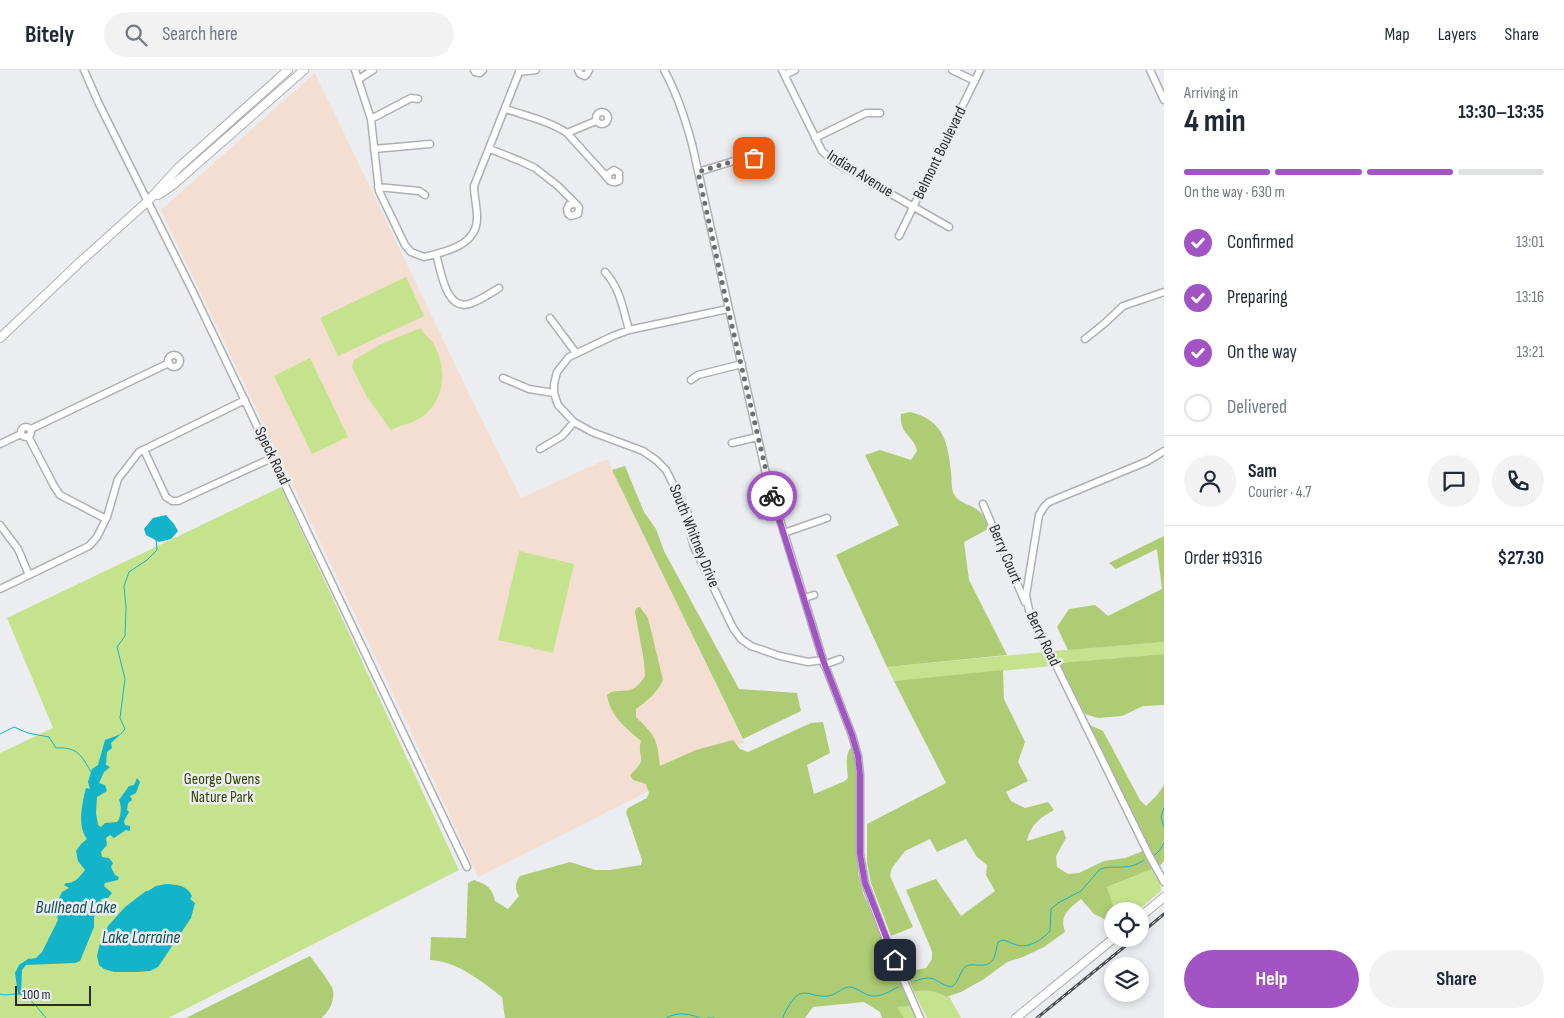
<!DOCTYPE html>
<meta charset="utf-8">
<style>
body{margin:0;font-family:"Sofia Sans Condensed",sans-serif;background:#f2f2f3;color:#1f2937;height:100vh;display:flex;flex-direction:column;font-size:19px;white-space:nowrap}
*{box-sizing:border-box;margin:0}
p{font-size:16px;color:#747a83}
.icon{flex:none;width:28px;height:28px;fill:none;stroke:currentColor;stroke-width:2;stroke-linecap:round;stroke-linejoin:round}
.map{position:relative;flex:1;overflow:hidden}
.panel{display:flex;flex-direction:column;background:#fff;width:400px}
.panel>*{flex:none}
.tools{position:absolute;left:1104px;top:832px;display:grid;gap:10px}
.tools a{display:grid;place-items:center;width:45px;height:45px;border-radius:50%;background:#fff;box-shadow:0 2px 8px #0003;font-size:25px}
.scale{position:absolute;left:15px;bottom:12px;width:76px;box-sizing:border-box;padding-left:5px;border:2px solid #2a2b2c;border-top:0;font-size:14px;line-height:18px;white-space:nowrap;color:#2a2b2c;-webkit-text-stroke:4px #ebedf0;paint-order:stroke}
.pin{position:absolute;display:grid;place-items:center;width:42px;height:42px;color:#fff;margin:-21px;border-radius:10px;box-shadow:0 2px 8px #0006}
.courier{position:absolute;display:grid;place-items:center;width:50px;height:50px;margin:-25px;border:4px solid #a253c4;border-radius:50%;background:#fff;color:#222;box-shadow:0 1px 6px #0007}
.headline em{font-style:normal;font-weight:700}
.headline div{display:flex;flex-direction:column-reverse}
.headline{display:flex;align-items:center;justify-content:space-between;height:85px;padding:0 20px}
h1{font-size:32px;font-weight:700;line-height:38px}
.bar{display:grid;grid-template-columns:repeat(4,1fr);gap:8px 5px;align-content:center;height:60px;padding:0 20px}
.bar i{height:6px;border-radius:4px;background:#e0e1e3}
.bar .current{background:#a253c4}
.bar p{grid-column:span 4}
.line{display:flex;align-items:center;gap:12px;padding:0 20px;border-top:1px solid #e0e1e3}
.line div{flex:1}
.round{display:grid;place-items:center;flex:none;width:52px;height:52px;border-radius:26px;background:#f2f2f3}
ol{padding:0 20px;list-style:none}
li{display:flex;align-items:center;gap:15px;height:55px}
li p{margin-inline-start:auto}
li .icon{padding:5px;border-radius:50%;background:#a253c4;color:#fff;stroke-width:4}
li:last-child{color:#747a83}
li i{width:28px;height:28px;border:2px solid #e0e1e3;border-radius:50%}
.cta{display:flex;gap:10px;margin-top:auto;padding:10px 20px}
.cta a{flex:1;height:58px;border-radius:30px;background:#a253c4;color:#fff;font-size:20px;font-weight:700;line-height:58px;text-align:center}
.cta a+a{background:#f2f2f3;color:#1f2937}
header{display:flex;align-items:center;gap:30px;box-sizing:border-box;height:70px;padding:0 25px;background:#fff;border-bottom:1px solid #e0e1e3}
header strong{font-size:24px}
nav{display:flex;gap:28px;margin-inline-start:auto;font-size:18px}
.search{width:350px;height:45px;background:#f2f2f3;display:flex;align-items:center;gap:12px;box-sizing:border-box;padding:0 18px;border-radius:28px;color:#747a83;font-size:19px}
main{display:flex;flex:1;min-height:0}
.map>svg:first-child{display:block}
</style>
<header>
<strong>Bitely</strong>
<div class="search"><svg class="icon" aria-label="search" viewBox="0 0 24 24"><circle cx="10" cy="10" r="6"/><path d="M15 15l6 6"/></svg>Search here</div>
<nav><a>Map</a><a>Layers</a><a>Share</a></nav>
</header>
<main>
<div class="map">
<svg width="1164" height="948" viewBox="0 0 1164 948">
<rect width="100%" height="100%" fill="#ebedf0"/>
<path fill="#f4ded1" d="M315 3 474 334 521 428 607 389 744 673 478 807 410 659 161 140Z"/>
<path fill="#c5e38c" d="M406 207 424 246 338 286 320 248Z
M421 258C424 265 430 268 433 273 447 296 446 330 422 347 412 354 401 355 391 360L367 327 352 297 354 290 383 273Z
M310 288 348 367 312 384 274 306Z
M281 417 459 800 168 948H0V683L53 658 7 548Z
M519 481 574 494 553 583 498 570Z
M1164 572V584L1059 593 1053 581Z
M1045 582 1052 596 894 611 887 597Z
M1152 799 1160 810 1161 821 1137 841H1115L1107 817Z
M923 919 934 921 945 927 949 926 961 948H927L914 922Z
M911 936 917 948H904L896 937Z"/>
<path fill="#aecc73" d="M910 342C943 350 948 371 951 403 952 408 951 416 953 422 959 439 983 430 988 459L964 472 969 510 1007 585 887 597 836 485 899 455 865 385 880 380 911 390 917 381C914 365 899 365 901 344Z
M625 396 644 442 656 459 664 481 739 619 797 623 801 641 743 669 612 400Z
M1164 466V572L1068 580 1057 557 1069 539 1095 535 1108 546 1162 519 1157 479 1116 499 1109 493Z
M640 537 648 548 663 610C657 623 648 630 636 639V647C656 667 657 668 660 696L696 680 733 670 740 679 748 682 811 653 823 652 830 683 807 695 814 724 845 711 848 708C847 697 844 684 853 675L857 707 858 803 863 823 911 936 897 937 904 948H882L880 942 864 932 813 937 805 948H505L502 927C481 911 457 891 430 890L431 867 466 868 468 813 474 810C486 814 492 817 495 831L508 839 519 826C514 818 515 813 520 806L570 792 595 800H610L641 795 642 790 626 742 628 738 647 728 649 723 646 714 633 710 630 705C650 687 636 689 641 671 626 658 610 646 607 625 618 615 631 630 645 606L644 591 635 542 636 538Z
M1164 584V635L1143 636 1122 646 1098 648 1085 644 1059 593Z
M1003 600 1004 629 1025 672 1018 692 1028 711 1006 722 1011 731 1025 738 1048 732 1054 740C1040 748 1031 754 1027 771L1063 760 1066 768 1056 786 1057 797 1068 804 1079 803 1104 791 1125 788 1143 781 1152 799 1107 817 1115 841H1112V844L1106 850 1094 844 1081 829C1069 839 1059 845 1065 862L1044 877 1023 887 1007 892 984 909 961 922 946 927C934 921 927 918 914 922L906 902 926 898 932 889V881L906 820 936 809 961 846 995 821 986 805 987 795 977 787 966 769 937 782 930 769 905 781 892 798 890 806 913 857 891 866 871 813 867 793V754L946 713 894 611Z
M1090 655 1103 661 1140 730 1146 736 1158 724 1164 715V791L1159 797Z
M310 886C315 893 331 913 333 920 335 930 329 943 321 948H186Z"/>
<path fill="#13b3ca" d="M166 445 174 454 178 461 171 469 159 472 146 465 144 459 153 448Z
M121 664 111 673 112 678 107 682 106 695 110 697 104 702 99 713 105 715 107 721 97 727 96 743 98 755 101 757 105 753 117 752C121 748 122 736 119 730L129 716 134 715 137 708 140 712 136 723 130 726 132 730 128 733 127 740 129 742 124 751 125 755 130 756V761L126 760 114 768 110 765 106 768 107 775 101 782 102 787 109 788 113 793 111 797 115 805 119 807 118 810 105 813 104 816 112 823 108 828 101 829C103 836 99 842 94 847V857L80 891 75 893 26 895 22 900 21 924H18L15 903 19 895 28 889 36 888 42 882 58 850 55 837 62 822 69 818 64 815 66 813C75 814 80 806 85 800L78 791 76 781 81 774 87 769C77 757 82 733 86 718L90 719 88 712 92 699 98 695 105 670Z
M166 814C178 815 187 815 192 826L190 829 195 833 191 848 158 897 150 901 137 902H114L104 899 99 895 97 886 100 873 108 856 125 837 146 821H148L156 816Z"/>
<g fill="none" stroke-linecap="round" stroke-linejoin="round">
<path stroke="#13b3ca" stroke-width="1" d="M0 664 14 657 28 663 49 667 56 678C78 677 81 685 91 702
M121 664 125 659 120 648 125 609 117 577 125 566 126 538 124 516 129 502 147 490 157 480 156 470
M1164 738 1161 747 1164 757
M1155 785 1160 780 1164 773
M915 911C937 903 934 913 951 917 959 913 959 903 965 897 972 891 984 900 992 891 996 887 996 878 998 872L1003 870C1008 871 1010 873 1014 874 1027 880 1042 870 1050 861L1051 839 1058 833 1081 821 1100 799C1116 794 1127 802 1144 790
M0 924C6 926 11 924 17 924 29 924 39 940 46 948
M666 948C677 942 688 943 700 948
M708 948H714
M783 948C784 943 787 939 790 934 802 914 810 928 828 926 836 925 842 917 850 917 858 918 864 925 872 926 881 927 890 921 898 917"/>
<g stroke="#aeb0b3" stroke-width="9">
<path id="minor" d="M84 0 99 34 194 224 467 797
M355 0 371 49 379 121 405 175 411 182 424 187C446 182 478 175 477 147 477 136 474 126 474 116L520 0
M474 0 475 2 480 3 483 0
M578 0 580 4 585 6 587 4 589 0
M664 0C677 23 685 48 692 74L766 404 823 590 852 665 858 686 860 705V784L865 813 885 867 920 948
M782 0 822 81 833 91 949 157
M952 0 975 11
M1150 0 1164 30
M519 2 536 0
M785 5 795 0
M359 9 373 0
M506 39C526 46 549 51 567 63L605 105C608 109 610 113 616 112L619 111V103L614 100 608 104V109
M596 48a6 6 0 1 1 12 0a6 6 0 1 1-12 0Z
M371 49 411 28 418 29
M567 63 596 51
M815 68 866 43H880
M374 79 430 74
M490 79 520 91 535 98 558 116 579 137 578 144 571 146 568 144 567 139 569 135 574 134
M698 102 737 90 754 88
M378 117 419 121 425 125
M899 166 980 0
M436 184C441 201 446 244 472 233 482 229 491 223 499 218
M605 202C620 218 623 239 629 260
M728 239 629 260 613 266 569 287 557 302 554 314V323L558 335 574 352 592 362 643 381 656 390 666 400 688 444 691 466 694 477 733 558 741 569 751 576 780 586 808 592 823 590
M550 248 576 283
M1085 269 1105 253 1123 236 1164 222
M168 291a6 6 0 1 1 12 0a6 6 0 1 1-12 0Z
M503 308 529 319 554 323
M691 310 698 305 742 294
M21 362a5 5 0 1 1 10 0a5 5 0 1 1-10 0Z
M31 359 169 293
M28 366 54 416 60 425 106 449
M732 373 757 367
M0 374 21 364
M540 379 562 366 574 352
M144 380 166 427 172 431H178L272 388
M1164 381 1148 391 1049 432 1044 437 1039 445 1026 525 1029 540 1149 785 1164 812
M983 434 1025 532
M761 445 776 440
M0 455 18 479 29 505
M784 463 827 448
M0 519 89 476 97 467 107 447 118 409 139 382 245 330
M804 528 814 525
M824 595 840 589"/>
</g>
<g stroke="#aeb0b3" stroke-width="10">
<path id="major" d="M158 125 173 115 304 0
M0 268 80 192 148 131 178 98 288 0
M1140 847 1164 827
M1016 948 1113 869"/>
</g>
<use href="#minor" stroke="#fff" stroke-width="6"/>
<use href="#major" stroke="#fff" stroke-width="8"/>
<g stroke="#4d4f50" stroke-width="3">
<path id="rail" d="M1140 864 1164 844
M1037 948 1134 869"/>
</g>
<use href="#rail" stroke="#ebedf0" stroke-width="1" stroke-dasharray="4" stroke-linecap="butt"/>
</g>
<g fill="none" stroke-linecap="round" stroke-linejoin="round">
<path stroke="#6e6f71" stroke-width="5" stroke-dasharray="0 9" d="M754 88 737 90 698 102 728 239 772 426"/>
<path stroke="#a253c4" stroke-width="6" d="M772 426 823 590 852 665 858 686 860 705V784L865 813 895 890"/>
</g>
<g text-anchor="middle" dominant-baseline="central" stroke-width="5" stroke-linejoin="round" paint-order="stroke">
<g font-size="16" fill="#2a2b2c" stroke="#ebedf0">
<text transform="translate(940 83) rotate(-64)">Belmont Boulevard</text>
<text transform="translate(860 104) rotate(32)">Indian Avenue</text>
<text transform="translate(272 386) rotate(64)">Speck Road</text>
<text transform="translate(694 466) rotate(68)">South Whitney Drive</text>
<text transform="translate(1005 484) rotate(67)">Berry Court</text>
<text transform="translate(1043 569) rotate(64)">Berry Road</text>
</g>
<g font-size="16" fill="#344501" stroke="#ebedf0">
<text x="222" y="709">George Owens<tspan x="222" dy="18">Nature Park</tspan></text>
</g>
<g font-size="18" font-style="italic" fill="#154f59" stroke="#ebedf0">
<text x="76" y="837">Bullhead Lake</text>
<text x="141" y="867">Lake Lorraine</text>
</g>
</g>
</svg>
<div class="tools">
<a><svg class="icon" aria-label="locate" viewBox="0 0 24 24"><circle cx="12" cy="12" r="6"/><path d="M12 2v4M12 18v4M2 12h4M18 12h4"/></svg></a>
<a><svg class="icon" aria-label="layers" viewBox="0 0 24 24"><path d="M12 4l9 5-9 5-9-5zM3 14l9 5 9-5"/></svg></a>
</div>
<div class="scale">100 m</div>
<div class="pin" style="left:754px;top:88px;background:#ea580c"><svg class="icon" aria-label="bag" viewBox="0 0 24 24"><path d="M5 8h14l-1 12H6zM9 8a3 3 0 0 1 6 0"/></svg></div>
<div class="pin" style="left:895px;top:890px;background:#1f2937"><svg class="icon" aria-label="home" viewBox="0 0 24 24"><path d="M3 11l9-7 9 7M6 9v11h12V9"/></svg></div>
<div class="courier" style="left:772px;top:426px"><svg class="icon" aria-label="bike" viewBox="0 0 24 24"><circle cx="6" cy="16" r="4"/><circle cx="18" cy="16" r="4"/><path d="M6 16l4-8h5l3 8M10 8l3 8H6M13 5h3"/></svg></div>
</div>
<section class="panel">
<div class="headline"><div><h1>4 min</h1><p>Arriving in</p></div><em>13:30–13:35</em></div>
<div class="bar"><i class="current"></i><i class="current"></i><i class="current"></i><i></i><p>On the way · 630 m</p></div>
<ol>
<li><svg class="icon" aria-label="check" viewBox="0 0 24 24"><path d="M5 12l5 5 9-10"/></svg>Confirmed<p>13:01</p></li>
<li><svg class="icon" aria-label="check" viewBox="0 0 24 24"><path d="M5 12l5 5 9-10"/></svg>Preparing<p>13:16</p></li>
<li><svg class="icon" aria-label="check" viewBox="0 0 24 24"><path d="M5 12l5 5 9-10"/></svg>On the way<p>13:21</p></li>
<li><i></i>Delivered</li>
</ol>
<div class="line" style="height:90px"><a class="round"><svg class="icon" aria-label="person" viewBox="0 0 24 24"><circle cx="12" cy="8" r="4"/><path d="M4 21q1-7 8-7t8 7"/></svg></a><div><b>Sam</b><p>Courier · 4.7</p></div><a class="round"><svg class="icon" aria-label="chat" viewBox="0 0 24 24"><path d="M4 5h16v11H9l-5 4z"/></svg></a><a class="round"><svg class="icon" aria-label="phone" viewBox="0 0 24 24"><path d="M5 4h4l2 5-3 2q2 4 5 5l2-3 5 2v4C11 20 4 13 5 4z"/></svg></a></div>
<div class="line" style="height:65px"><div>Order #9316</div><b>$27.30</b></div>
<div class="cta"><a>Help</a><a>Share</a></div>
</section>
</main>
